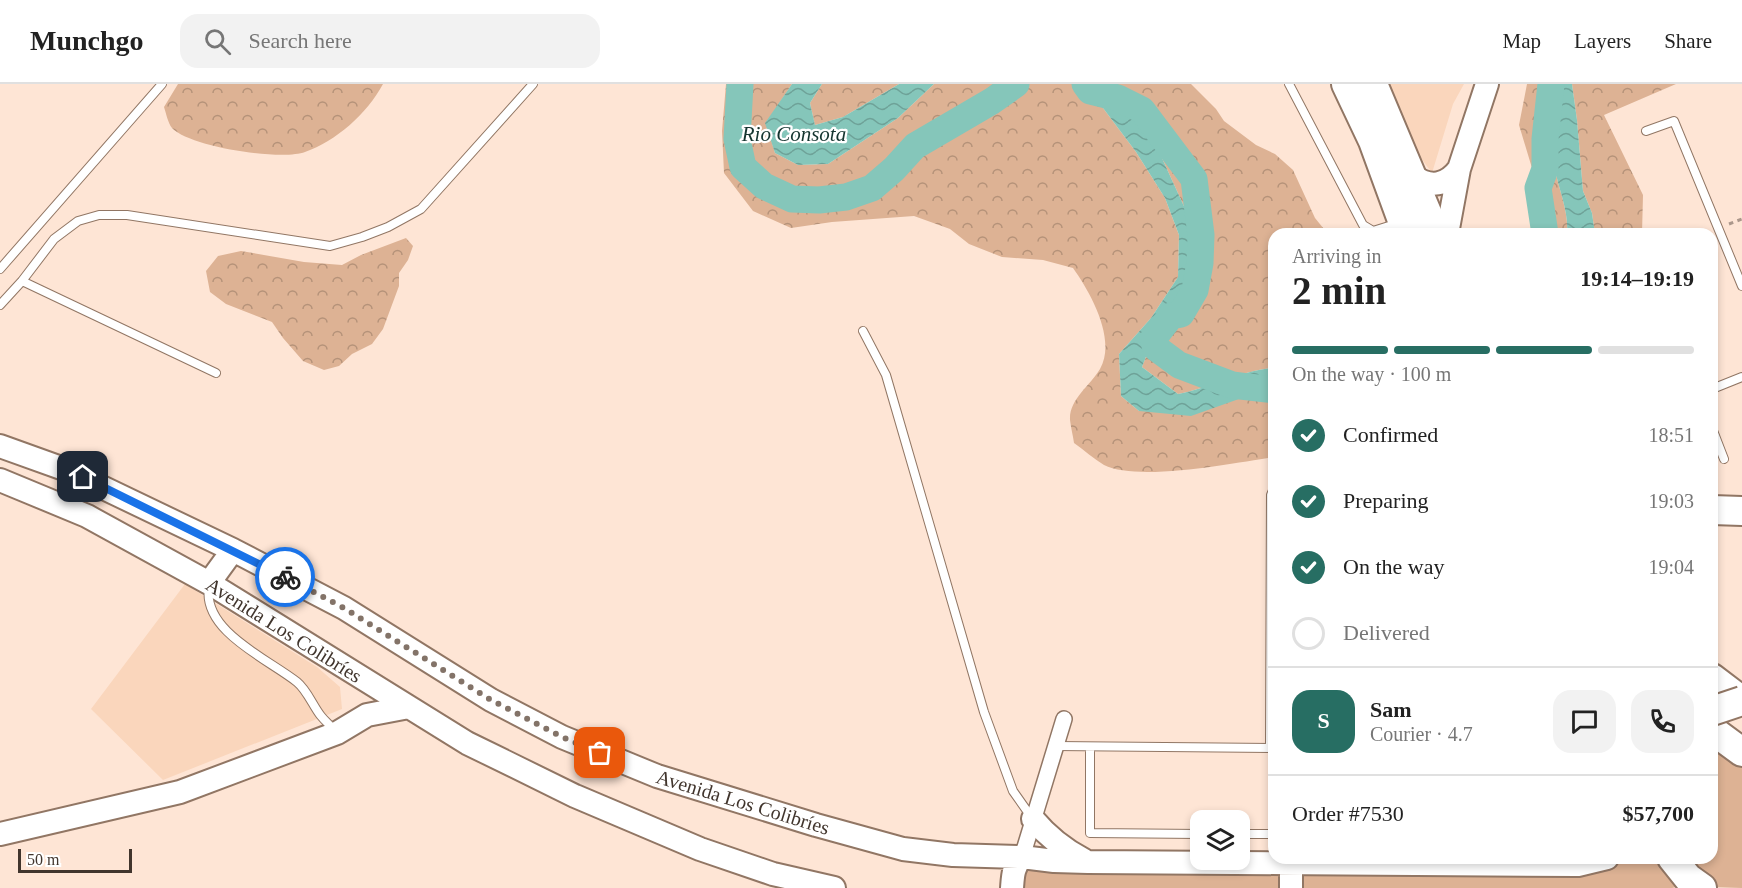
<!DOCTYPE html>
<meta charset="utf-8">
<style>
body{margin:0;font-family:Georgia,serif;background:#f2f2f2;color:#222;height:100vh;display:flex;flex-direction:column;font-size:22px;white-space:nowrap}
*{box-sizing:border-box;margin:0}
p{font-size:20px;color:#767676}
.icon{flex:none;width:33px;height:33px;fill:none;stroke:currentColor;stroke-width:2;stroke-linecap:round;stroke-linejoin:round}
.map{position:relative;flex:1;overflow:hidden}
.sheet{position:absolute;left:1268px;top:144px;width:450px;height:636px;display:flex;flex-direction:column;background:#fff;border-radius:18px;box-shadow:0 3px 9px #0003}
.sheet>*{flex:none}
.fabs{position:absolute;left:1190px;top:726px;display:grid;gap:12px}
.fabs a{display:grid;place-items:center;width:60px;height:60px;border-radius:12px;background:#fff;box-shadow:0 3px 9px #0003;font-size:30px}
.scale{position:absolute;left:18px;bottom:15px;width:114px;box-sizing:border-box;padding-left:6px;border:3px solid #41352d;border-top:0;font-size:16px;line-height:21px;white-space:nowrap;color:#41352d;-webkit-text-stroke:4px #fff;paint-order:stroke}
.pin{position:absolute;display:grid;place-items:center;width:51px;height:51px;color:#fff;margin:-26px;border-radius:12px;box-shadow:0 3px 9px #0006}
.courier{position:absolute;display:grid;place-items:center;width:60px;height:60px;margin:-30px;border:4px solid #1a73e8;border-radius:50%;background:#fff;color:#222;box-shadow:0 2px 8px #0007}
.headline em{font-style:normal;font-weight:700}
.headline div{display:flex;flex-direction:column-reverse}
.headline{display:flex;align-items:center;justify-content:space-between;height:102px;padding:0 24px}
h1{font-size:39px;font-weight:700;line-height:45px}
.bar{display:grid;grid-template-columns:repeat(4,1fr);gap:9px 6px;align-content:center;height:72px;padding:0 24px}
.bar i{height:8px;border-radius:4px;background:#e0e0e0}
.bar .on{background:#276e63}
.bar p{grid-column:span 4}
.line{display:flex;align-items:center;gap:15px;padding:0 24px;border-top:2px solid #e0e0e0}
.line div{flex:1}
.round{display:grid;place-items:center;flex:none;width:63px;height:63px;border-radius:18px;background:#f2f2f2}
ol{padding:0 24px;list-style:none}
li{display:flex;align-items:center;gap:18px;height:66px}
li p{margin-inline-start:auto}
li .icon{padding:6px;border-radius:50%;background:#276e63;color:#fff;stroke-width:4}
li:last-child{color:#767676}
li i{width:33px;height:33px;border:3px solid #e0e0e0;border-radius:50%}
header{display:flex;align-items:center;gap:36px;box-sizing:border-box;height:84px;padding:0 30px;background:#fff;border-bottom:2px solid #e0e0e0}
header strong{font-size:28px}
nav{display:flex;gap:33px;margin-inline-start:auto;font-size:21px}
.search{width:420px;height:54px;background:#f2f2f2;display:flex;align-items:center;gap:15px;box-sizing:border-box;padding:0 21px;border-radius:18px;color:#767676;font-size:22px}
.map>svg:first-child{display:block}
</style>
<header>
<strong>Munchgo</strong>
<div class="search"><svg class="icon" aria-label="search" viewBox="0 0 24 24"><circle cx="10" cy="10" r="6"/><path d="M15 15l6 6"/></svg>Search here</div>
<nav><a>Map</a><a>Layers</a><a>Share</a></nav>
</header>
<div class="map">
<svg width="1742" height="804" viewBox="0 0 1742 804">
<defs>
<pattern id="forest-crowns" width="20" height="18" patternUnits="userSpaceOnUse" patternTransform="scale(1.5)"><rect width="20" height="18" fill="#ddb294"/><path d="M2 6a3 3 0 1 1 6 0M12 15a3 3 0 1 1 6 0" fill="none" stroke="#b59279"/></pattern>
<pattern id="water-waves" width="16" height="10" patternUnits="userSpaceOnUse" patternTransform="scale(1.5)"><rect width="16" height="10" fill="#85c6ba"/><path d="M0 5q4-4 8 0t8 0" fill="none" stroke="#6ea298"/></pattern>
</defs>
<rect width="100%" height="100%" fill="#fee5d5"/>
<path fill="#fad6bc" d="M1383 0H1464L1453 20 1432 89 1409 58Z
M185 500 317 583 340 603 342 625 163 696 91 625Z"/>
<path fill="#ddb294" d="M1712 658 1742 680V804L1681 802 1672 804H1012L1015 780 1712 774Z"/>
<path fill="url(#forest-crowns)" d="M178 0H383C367 30 336 57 305 68 281 77 190 63 172 44 168 39 166 29 164 23Z
M726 0H792L766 39 775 69 798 81 828 80 898 34 934 0H1085L1136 68 1165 114 1179 151 1178 193 1151 234 1119 270 1121 312 1139 327 1273 303V373C1234 379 1138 398 1104 381 1094 375 1084 366 1074 359 1073 352 1071 344 1070 336 1069 315 1090 302 1100 285 1117 255 1090 208 1073 184L1043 176 1002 173 969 160 950 145 914 132 832 138 791 144 753 127 724 89 722 47Z
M822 0H899L843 33 815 41 810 19Z
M1110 0H1191L1216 25 1224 37 1256 61 1275 70 1293 86 1315 134 1328 150H1274L1273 284C1240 287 1211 304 1178 310L1142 283 1153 255 1181 230 1193 142 1156 61Z
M1527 0H1552C1552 28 1550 57 1555 85 1559 107 1569 128 1567 150H1545L1538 104 1519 41Z
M1572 0H1676L1604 31 1643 111 1642 150H1595L1592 129 1583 107 1577 36Z
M406 154 413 162 408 176 399 189V202L383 245 372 260 352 270 339 282 324 286 303 277 283 254 272 238 226 220 210 208 206 187 218 172 241 167 304 178 342 181 361 171Z"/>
<path fill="url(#water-waves)" d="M792 0H822L810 19 815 41 843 33 899 0H934L898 34 828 80 798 81 775 69 765 39Z
M1085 0H1110L1156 61 1193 142 1200 179 1195 206 1181 230 1153 255 1142 283 1178 310C1211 304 1240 287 1273 284V303L1191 332 1139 327 1121 312 1119 270 1151 234 1178 193 1179 151 1165 114 1136 68Z
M1552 0H1572L1577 36 1583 107 1592 129 1595 150H1567C1569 128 1559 107 1555 85 1550 57 1552 28 1552 0Z"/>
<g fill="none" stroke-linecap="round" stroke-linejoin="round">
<path stroke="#85c6ba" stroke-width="27" d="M740 0 737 55 743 83 764 102 792 115 819 116 846 113 872 104 894 85 915 62 992 17 1016 0
M1085 0 1090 7 1118 14 1142 26 1194 95 1201 151 1200 179 1195 206 1181 230 1171 232 1153 255 1156 264 1179 281 1232 301 1274 306
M1545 150 1538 104 1545 85V55L1551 0"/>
<g stroke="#917664" stroke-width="10">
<path id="lane" d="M1289 0 1363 141 1373 147 1389 142
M1646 47 1674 37 1742 202
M0 185 162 0
M22 197 216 289
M0 221 22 197 54 155 78 137 99 131H127L330 162 362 153 388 143 421 125 533 0
M863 247 886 291 984 628 1013 707 1032 734
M1712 305 1742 293
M1712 344 1724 375
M209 503C202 547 268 575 297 598 307 606 313 622 321 632 325 637 330 641 334 646
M1056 662 1273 664
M1090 663V749L1200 750
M1270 664 1271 411 1274 404
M1239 750H1274"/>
</g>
<g stroke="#917664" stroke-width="18">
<path id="street" d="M1022 773 1064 635"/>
</g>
<g stroke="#917664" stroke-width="26">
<path id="secondary" d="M1413 92C1430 104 1446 102 1459 85
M1447 150 1459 85 1487 0
M0 362 64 385 233 466 344 524 491 616 562 653 657 692 816 741 903 765 953 771 1022 773 1054 777 1088 778 1578 781 1607 774
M0 396 87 432 209 499 467 659 575 712 700 765 773 790 834 804
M209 499 233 466
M1033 735C1048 753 1063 765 1084 776
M0 750 180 708 337 649 367 631 409 623
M1291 779V804
M1012 804C1013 791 1013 783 1022 773"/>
</g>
<g stroke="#917664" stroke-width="32">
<path id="highway" d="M1346 0 1373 57 1407 150
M1373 0 1436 150
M1712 426 1742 427
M1712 594 1742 617
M1712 646 1742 668
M1672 774 1688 794 1702 804"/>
</g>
<path stroke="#ab978b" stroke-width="3" stroke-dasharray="4.5 4.5" stroke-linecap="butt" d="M1729 140 1742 135"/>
<use href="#lane" stroke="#fff" stroke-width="8"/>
<use href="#street" stroke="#fff" stroke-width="15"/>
<use href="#secondary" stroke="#fff" stroke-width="22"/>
<use href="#highway" stroke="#fff" stroke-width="28"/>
<g stroke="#917664" stroke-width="32" stroke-linecap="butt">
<path id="highway-bridge" d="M1712 627 1742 617"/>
</g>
<use href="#highway-bridge" stroke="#fff" stroke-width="28"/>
</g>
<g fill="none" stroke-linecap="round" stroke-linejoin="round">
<path stroke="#837368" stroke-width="6" stroke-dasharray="0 10.8" d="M285 493 344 524 491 616 562 653 600 669"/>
<path stroke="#1a73e8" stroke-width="8" d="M83 393 285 493"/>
</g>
<g text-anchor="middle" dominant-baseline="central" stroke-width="4.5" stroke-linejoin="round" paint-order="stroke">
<g font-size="20" fill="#41352d" stroke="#fff">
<text transform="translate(284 546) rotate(32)">Avenida Los Colibríes</text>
<text transform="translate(743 718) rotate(17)">Avenida Los Colibríes</text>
</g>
<g font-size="21" font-style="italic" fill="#153530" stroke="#fff">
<text x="794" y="50">Rio Consota</text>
</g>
</g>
</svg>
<div class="fabs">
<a><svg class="icon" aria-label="layers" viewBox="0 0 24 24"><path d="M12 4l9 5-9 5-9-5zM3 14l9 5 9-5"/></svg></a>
</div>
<div class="scale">50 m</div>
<div class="pin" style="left:600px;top:669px;background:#ea580c"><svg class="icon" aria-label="bag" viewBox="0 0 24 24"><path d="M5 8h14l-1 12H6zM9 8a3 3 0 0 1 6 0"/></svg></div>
<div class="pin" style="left:83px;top:393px;background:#1f2937"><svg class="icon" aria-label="home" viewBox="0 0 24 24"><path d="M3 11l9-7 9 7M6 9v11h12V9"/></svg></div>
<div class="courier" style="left:285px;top:493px"><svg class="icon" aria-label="bike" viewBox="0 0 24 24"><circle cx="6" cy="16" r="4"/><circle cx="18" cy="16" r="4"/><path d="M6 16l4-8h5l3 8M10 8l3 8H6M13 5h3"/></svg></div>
<section class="sheet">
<div class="headline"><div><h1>2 min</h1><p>Arriving in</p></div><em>19:14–19:19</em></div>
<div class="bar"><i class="on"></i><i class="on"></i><i class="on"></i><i></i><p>On the way · 100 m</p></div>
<ol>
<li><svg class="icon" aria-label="check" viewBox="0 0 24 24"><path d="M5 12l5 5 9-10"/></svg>Confirmed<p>18:51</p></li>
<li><svg class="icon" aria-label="check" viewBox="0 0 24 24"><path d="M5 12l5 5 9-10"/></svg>Preparing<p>19:03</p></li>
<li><svg class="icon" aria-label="check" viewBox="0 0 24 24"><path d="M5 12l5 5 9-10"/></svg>On the way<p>19:04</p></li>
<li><i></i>Delivered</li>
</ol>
<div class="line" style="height:108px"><b class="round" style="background:#276e63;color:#fff">S</b><div><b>Sam</b><p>Courier · 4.7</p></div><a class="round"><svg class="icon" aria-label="chat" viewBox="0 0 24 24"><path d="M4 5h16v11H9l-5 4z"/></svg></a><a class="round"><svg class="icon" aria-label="phone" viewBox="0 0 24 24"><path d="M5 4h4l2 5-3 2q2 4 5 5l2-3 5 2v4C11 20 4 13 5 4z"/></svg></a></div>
<div class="line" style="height:78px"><div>Order #7530</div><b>$57,700</b></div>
</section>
</div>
